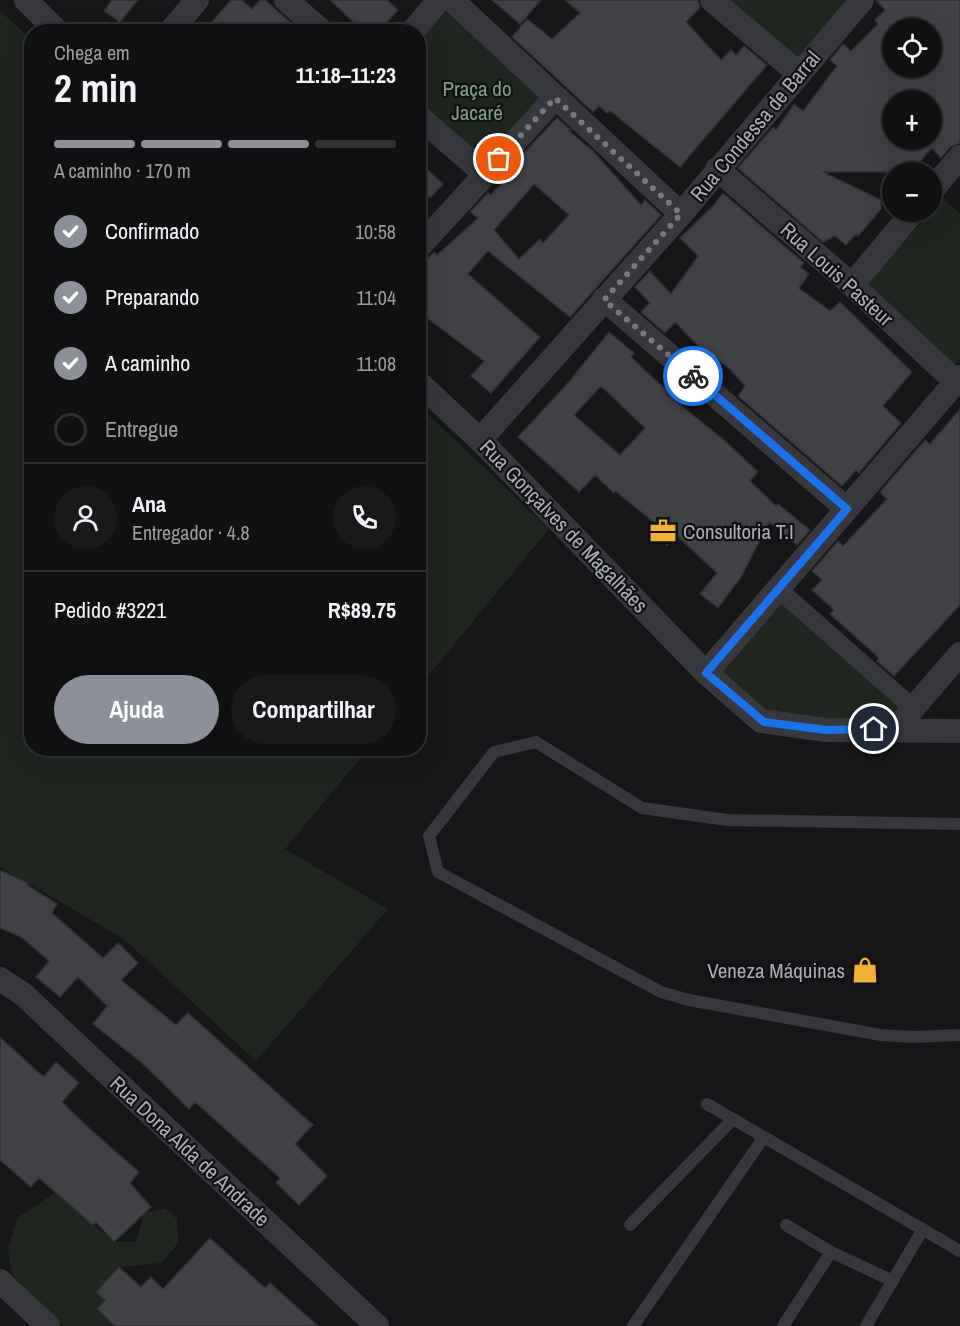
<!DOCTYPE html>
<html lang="pt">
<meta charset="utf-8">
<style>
body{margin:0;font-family:"Archivo Narrow",sans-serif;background:#19191b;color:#f1f3f6;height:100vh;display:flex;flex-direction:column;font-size:22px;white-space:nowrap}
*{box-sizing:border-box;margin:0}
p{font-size:20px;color:#9c9d9f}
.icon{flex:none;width:33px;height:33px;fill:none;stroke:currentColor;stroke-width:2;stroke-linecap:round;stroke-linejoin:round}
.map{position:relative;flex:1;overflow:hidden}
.sheet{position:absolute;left:24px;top:24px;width:402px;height:732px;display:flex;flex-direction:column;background:#101012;border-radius:24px;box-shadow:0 6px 24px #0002,0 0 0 2px #303032}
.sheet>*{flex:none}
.fabs{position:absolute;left:882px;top:18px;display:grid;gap:12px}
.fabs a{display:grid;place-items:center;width:60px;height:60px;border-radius:50%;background:#101012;box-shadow:0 6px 24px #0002,0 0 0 2px #303032;font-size:30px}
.pin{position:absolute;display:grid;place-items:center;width:51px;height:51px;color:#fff;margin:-26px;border:3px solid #fff;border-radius:50%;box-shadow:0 2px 6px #0007}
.courier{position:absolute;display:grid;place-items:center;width:60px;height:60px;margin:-30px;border:4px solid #1a73e8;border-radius:50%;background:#fff;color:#222;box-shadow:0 2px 8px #0007}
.headline em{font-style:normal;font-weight:800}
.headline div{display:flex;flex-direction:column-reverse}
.headline{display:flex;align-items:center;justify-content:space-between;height:102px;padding:0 30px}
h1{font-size:39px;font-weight:800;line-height:45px}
.bar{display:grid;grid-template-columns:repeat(4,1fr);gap:9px 6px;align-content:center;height:72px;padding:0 30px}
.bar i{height:8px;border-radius:4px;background:#303032}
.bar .active{background:#8c9099}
.bar p{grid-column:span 4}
.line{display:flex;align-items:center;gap:15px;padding:0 30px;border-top:2px solid #303032}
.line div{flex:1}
.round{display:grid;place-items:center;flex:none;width:63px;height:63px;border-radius:32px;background:#19191b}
ol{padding:0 30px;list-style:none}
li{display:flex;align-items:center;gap:18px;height:66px}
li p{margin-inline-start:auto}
li .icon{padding:6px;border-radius:50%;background:#8c9099;color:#fff;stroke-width:4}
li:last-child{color:#9c9d9f}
li i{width:33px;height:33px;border:3px solid #303032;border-radius:50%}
.cta{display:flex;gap:12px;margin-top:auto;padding:12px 30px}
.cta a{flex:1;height:69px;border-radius:36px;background:#8c9099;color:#fff;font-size:24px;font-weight:800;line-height:69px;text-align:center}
.cta a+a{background:#19191b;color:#f1f3f6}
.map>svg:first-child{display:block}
</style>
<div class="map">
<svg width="960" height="1326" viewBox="0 0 960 1326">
<rect width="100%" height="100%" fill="#161618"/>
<path fill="#1e261f" d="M720 0H851L797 64Z
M446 5 541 99 480 167 419 110 418 33Z
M0 11 32 40V748L368 749 285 849 388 909 256 1061 124 939 0 867Z
M943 199 960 213V358L950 370 861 288Z
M419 406 549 529 419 687H418Z
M772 591 913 707 885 738 759 729 710 677Z
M55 1193 114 1242H136L144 1213 165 1208 177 1219 178 1243 162 1263 119 1267 96 1291 105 1300 97 1309 115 1326H64L32 1296 12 1274 8 1248 18 1217Z"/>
<path fill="#404145" stroke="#303034" stroke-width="1.5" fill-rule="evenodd" d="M112 0H138L120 22 104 11Z
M231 0H242L252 9 260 0H265L301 32H203Z
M330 0H387L398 10 378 32H364Z
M492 0H541L520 24Z
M565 0H698L700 7 686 22 721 60 731 50 736 55 744 46 767 65 680 167 610 111 607 113 599 106 593 112 512 37 527 19 552 39 580 13Z
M876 0H960V143L950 147 941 158 932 148 911 172 898 164 890 172H823L881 200V209L858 236 856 234 846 245 835 236 823 242 738 168 773 127 776 130 794 104 803 111 837 66 830 60 843 44 851 51 878 24 875 20 885 10ZM892 28H932V68H892ZM892 100H932V140H892Z
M557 118 571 130 569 131 593 151 641 205 645 200 661 215 570 317 488 251 468 274 540 337 491 393 471 376 484 361 418 311V262L428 258 434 252 437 255 478 218 470 212 488 193 491 195 520 161 518 159ZM534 184 569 215 543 243 540 239 519 259 494 230Z
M418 160 443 184 430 198 418 185Z
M723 193 804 263 800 267 809 274 799 288 830 311 840 302 912 372 883 406 901 423 859 473 856 470 842 486 738 396 745 386 730 369 714 357 712 360 675 322 665 333 641 312 650 303 635 287 650 271 671 294 698 256 680 238 713 206Z
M609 332 634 353 631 357 668 392 667 394 724 440 758 472 750 481 776 506 778 504 810 530 797 545 769 522 741 577 718 608 700 594 717 573 677 536 667 545 650 530 655 523 615 491 614 493 595 475 579 492 518 437 568 383ZM601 386 645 428 620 455 574 415Z
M960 409V605L894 676 877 661 879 658 830 614 834 610 812 590 822 580 812 571 838 541 843 546 887 499 880 492 925 440 930 444Z
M0 870 28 883 27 885 57 904 52 913 103 958 118 943 138 963 121 980 176 1025 188 1013 313 1125 295 1144 327 1176 299 1205 276 1183 280 1178 195 1102 189 1109 142 1063 93 1024 107 1006 78 977 60 997 36 977 49 961 21 937 0 928Z
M0 1037 39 1073 44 1076 56 1062 79 1083 62 1102 90 1129 139 1172 130 1183 151 1207 114 1242 96 1222 93 1225 39 1178 31 1187 0 1160Z
M210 1238 265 1288 270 1283 318 1326H115L97 1309 105 1300 96 1292 119 1267 141 1287 151 1277 163 1289Z"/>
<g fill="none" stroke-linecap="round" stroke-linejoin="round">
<path stroke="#37383d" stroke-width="12" d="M960 824 727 820 642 808 536 742 494 752 429 836 438 872 661 992 689 1000 881 1035 912 1037 960 1035
M707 1104 960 1251
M630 1225 733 1119
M786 1225 831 1252
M633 1326 764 1137
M783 1326 831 1252 893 1281
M866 1326 923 1229"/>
<path stroke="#37383d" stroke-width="18" d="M777 588 913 708"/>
<path stroke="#37383d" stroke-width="24" d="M26 0 58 32
M286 0 323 32
M452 0 681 214
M712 0 798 73
M170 32 197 0
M412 32 439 0
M418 116 485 174
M717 169 852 285 956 382
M932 190 960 157
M418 248 555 98
M852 285 913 212
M604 299 847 509
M418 382 480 440 706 673 761 721 826 730 960 731
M480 440 681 214 862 0
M706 673 960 377
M895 729 960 654
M0 979 23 994 42 1012 377 1326
M0 1281 48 1326"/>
</g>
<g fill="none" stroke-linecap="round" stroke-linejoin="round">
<path stroke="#757880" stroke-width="6" stroke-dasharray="0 10.8" d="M499 159 555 98 681 214 604 300 693 376"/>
<path stroke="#1a73e8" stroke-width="8" d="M693 376 847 509 706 673 764 722 826 730 874 729"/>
</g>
<defs>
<g id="office-bare" transform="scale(2.07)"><path d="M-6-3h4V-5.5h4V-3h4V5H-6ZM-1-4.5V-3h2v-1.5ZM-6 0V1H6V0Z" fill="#f2b134" stroke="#111113" stroke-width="2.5" paint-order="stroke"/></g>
<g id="shop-bare" transform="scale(2.07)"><path d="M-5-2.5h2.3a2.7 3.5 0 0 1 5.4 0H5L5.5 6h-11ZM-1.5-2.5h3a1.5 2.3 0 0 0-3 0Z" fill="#f2b134" stroke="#111113" stroke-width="2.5" paint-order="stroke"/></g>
</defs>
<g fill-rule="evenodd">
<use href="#office-bare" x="663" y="531"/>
<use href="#shop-bare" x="865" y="970"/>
</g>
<g text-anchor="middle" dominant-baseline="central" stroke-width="4.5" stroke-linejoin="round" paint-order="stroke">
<g font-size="21" fill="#7fa381" stroke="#111113">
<text x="477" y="88">Praça do<tspan x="477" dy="24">Jacaré</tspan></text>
</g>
<g font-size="21" fill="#a8adb8" stroke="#111113">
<text transform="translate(755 126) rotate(-50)">Rua Condessa de Barral</text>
<text transform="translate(837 274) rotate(42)">Rua Louis Pasteur</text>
<text transform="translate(564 526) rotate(46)">Rua Gonçalves de Magalhães</text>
<text transform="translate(190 1151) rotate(43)">Rua Dona Alda de Andrade</text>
</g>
<g font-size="21" fill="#a8adb8" stroke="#111113" text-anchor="start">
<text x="683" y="531">Consultoria T.I</text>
<text x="845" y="970" text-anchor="end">Veneza Máquinas</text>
</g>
</g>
</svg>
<div class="fabs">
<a><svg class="icon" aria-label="locate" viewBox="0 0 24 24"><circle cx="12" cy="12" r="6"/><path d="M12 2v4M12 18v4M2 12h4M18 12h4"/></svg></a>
<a>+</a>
<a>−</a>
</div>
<div class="pin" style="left:499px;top:159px;background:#ea580c"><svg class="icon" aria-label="bag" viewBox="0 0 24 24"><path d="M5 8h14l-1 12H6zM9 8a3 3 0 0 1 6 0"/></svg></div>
<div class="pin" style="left:874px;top:729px;background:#1f2937"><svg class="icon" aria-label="home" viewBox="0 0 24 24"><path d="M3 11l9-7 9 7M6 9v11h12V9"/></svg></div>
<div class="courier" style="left:693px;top:376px"><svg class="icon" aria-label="bike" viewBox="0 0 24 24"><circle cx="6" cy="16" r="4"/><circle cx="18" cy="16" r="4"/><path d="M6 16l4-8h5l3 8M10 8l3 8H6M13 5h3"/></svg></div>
<section class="sheet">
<div class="headline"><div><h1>2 min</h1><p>Chega em</p></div><em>11:18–11:23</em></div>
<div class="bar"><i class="active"></i><i class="active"></i><i class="active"></i><i></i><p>A caminho · 170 m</p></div>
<ol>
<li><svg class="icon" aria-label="check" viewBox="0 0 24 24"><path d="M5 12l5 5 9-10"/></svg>Confirmado<p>10:58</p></li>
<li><svg class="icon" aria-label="check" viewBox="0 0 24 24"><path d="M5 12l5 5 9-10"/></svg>Preparando<p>11:04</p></li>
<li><svg class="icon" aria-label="check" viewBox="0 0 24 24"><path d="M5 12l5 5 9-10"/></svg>A caminho<p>11:08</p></li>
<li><i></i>Entregue</li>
</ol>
<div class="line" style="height:108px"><a class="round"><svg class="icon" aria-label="person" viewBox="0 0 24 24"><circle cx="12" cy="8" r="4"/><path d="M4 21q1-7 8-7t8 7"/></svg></a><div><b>Ana</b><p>Entregador · 4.8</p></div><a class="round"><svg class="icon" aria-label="phone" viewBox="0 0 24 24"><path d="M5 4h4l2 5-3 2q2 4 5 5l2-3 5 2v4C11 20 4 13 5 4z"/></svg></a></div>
<div class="line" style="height:78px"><div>Pedido #3221</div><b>R$89.75</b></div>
<div class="cta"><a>Ajuda</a><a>Compartilhar</a></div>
</section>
</div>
